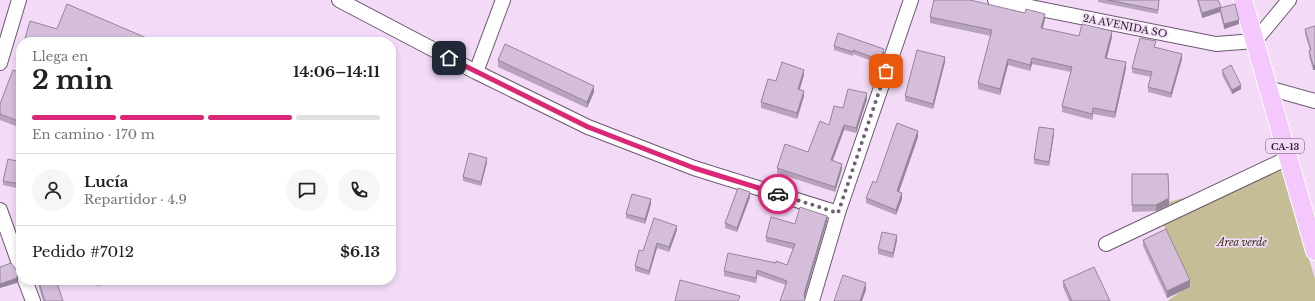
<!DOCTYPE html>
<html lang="es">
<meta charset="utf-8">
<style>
body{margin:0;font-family:"Libre Baskerville",serif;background:#f6f6f6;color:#222;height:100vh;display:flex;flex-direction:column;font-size:15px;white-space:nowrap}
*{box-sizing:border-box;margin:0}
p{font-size:13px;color:#767676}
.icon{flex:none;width:22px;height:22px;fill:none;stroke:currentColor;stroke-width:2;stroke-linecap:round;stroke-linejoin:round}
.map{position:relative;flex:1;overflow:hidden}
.sheet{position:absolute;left:16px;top:37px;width:380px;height:248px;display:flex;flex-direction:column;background:#fff;border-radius:16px;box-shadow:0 2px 6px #0003}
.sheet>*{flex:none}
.pin{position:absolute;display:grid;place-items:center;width:34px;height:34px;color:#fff;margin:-17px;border-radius:8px;box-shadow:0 2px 6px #0006}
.courier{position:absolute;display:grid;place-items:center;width:40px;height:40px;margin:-20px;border:3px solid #db2777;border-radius:50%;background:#fff;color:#222;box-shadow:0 1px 5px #0007}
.overview em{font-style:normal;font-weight:700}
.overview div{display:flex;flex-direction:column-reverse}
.overview{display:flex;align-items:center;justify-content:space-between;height:68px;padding:0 16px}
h1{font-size:26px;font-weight:700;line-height:30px}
.bar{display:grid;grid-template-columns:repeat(4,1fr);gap:6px 4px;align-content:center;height:48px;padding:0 16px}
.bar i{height:5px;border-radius:3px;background:#e0e0e0}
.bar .active{background:#db2777}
.bar p{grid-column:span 4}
.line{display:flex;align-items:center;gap:10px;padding:0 16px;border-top:1px solid #e0e0e0}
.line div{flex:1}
.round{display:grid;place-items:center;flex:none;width:42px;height:42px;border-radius:21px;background:#f6f6f6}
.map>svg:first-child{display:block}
</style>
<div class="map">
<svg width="1315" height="301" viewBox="0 0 1315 301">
<rect width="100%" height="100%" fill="#f3dbf8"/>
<path fill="#c4bd96" d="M1282 170 1315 279V301H1167L1191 285 1155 206Z"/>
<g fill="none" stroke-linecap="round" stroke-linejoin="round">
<g stroke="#6b576f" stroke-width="16">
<path id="minor" d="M339 0 476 72 588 127 694 168 838 213
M995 0 1216 44 1255 41 1289 0
M0 63 19 0
M476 72 503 0
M1268 88 1315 101
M0 210 21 269
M1106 244 1288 158
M25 280 33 301
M812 301 838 213 911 0"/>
</g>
<g stroke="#fff" stroke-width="20">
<path id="major" d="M1243 0 1315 251"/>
</g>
<use href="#minor" stroke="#fff" stroke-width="14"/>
<use href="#major" stroke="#f4c7fd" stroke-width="18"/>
</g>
<path fill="#b7a3bb" d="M1098 0H1159L1158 14 1098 2Z
M1197 0H1218L1221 8 1239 24 1224 29 1220 12 1202 18Z
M930 17 1045 20 1042 28 1079 36 1112 37 1107 58 1126 68 1115 118 1093 114 1092 120 1062 112V106L1071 72 1032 64 1030 71 1008 65 1000 95 978 89V83L991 36 930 23Z
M1315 26V70H1313L1309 56V51L1310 50 1305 34V29Z
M834 46 884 53 880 64 853 54V56L834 50Z
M1156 46 1155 47 1182 59 1171 98 1148 92V87L1151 77 1132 73V68Z
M498 60 594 92 587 108 498 67Z
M945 62 933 109 905 101V96Z
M1222 70 1241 89 1232 94 1222 75Z
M21 73V128L0 120V104Z
M804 75 800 89 804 96 797 119 761 108V102L776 81Z
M867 99 856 133 844 130 833 160 842 169 835 192 777 173V168L808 152 843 108Z
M1054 134 1049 166 1034 164V159Z
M918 137 899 192 902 199 896 215 866 203V198L876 183Z
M21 162V189L3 185V181Z
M487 162 481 186 463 181V177Z
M1132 174 1169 205 1156 211 1132 212Z
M750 197 737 232 725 228V223Z
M651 204 645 224 626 218V214Z
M827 221 804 297 805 301 786 285 757 275 756 283 724 276V271L787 265 793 249 766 242V237L795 224Z
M677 230 669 252 657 248 649 275 635 271V266L643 251Z
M897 240 893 258 878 254V249Z
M1143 240 1190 287 1167 298 1143 246Z
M37 280H56L63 301H43Z
M97 280H121V282L97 286Z
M1063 281 1110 301H1069L1063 287Z"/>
<path fill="#958599" d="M1221 7V11L1220 8V12L1202 18V13Z
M1045 14V20L1041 34V28Z
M1239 20V24L1224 29V24Z
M1112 31V37L1105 64V58Z
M884 49V53L880 64V60Z
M1182 54V59L1171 98V93Z
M945 57V62L933 109V104Z
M1032 58V64L1030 71V65Z
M1008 59V65L1000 95V89Z
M1126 62V68L1115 118V112Z
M1313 65H1315V70H1313Z
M804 70V75L798 94V89Z
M1241 85V89L1232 94V90Z
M594 86V92L587 108V102Z
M804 91V96L797 119V113Z
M867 93V99L856 133V128Z
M1093 108V114L1092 120V114Z
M844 125V130L831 165V160Z
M1054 129V134L1049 166V162Z
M918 131V137L897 197V191Z
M487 158V162L481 186V182Z
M842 164V169L835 192V187Z
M750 192V197L737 232V228Z
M902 193V199L896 215V210Z
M1169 198V205L1156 211V205Z
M651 199V204L645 224V219Z
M827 216V221L804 299V294Z
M677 226V230L669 252V247Z
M897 235V240L893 258V253Z
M657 243V248L649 275V271Z
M757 270V275L756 283V278Z
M18 272 17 283 0 288V284Z
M1190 280V287L1167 298V291Z
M866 283V290L862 301H860Z"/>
<path fill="#d5beda" stroke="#958599" d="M934 0H970L1025 13 1026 9 1045 14 1041 28 1079 36 1082 24 1112 31 1105 58 1126 62 1115 112 1093 108 1092 114 1062 106 1072 67 1032 58 1030 65 1008 59 1000 89 978 83 992 30 930 17Z
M1108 0H1159L1158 10Z
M1198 0H1218L1221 7 1202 13Z
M67 4 156 42H24L30 21 57 29Z
M1235 4 1239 20 1224 24 1220 8Z
M1315 26V65H1313L1309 51 1311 50 1305 29Z
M838 33 884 49 880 60 853 50V52L834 46Z
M1140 38 1156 41 1154 47 1182 54 1171 93 1148 87 1152 72 1132 68Z
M505 44 594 86 587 102 498 60Z
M917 50 945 57 933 104 905 96Z
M782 62 804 70 798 89 804 91 797 113 761 102 768 79 776 81Z
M1231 65 1241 85 1232 90 1222 70Z
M13 70 21 73V122L0 114V104Z
M848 89 867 93 856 128 844 125 831 160 842 164 835 187 777 168 785 144 808 152 820 121 829 125 834 106 843 108Z
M897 123 918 131 897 191 902 193 896 210 866 198 873 181 876 183Z
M1039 127 1054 129 1049 162 1034 159Z
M469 153 487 158 481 182 463 177Z
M8 159 21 162V184L3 181Z
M1132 174H1168L1169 198 1156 205H1132Z
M738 188 750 192 737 228 725 223Z
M632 194 651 199 645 219 626 214Z
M800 207 827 216 804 294 805 300 804 301H780L787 281 757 270 756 278 724 271 728 253 776 263V261L787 265 795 244 766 237 771 217 795 224Z
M654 218 677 226 669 247 657 243 649 271 635 266 639 250 643 251Z
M1166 229 1190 280 1167 291 1143 240Z
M882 232 897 235 893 253 878 249Z
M11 263 18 272 17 278 0 284V267Z
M1094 267 1110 301H1072L1063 281Z
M843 275 866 283 860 301H834Z
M38 280H56L63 301H45Z
M680 280 740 296 738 301H675Z"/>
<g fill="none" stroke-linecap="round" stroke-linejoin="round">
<path stroke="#6d6070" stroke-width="4" stroke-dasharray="0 7.2" d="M778 194 838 213 886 71"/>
<path stroke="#db2777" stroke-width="5" d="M449 58 588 127 694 168 778 194"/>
</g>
<g text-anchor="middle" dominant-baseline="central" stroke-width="3.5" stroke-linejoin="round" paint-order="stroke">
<rect fill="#f3dbf8" stroke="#635666" stroke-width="1" x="1266" y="139" width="38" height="14" rx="3"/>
<g font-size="9" font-weight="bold" fill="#251d27">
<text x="1285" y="146">CA-13</text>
</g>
<g font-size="10" fill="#251d27" stroke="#f3dbf8">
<text transform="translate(1125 26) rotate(11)">2A AVENIDA SO</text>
</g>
<g font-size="10" font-style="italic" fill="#342f12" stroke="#f3dbf8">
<text x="1242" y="242">Area verde</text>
</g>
</g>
</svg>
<div class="pin" style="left:886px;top:71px;background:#ea580c"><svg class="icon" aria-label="bag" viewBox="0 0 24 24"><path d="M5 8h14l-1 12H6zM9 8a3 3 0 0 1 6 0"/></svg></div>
<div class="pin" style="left:449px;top:58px;background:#1f2937"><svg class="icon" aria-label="home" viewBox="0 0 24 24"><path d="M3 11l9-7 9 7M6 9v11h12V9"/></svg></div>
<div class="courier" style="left:778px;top:194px"><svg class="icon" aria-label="car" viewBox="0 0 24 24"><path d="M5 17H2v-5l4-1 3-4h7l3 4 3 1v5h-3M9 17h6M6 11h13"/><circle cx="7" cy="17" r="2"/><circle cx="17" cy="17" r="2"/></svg></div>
<section class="sheet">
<div class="overview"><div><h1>2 min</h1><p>Llega en</p></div><em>14:06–14:11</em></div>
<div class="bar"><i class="active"></i><i class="active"></i><i class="active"></i><i></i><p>En camino · 170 m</p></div>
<div class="line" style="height:72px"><a class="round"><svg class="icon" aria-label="person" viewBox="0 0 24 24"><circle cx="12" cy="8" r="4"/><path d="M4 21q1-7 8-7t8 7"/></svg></a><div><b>Lucía</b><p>Repartidor · 4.9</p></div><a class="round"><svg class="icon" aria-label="chat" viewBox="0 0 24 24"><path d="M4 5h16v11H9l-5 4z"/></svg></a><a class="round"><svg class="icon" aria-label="phone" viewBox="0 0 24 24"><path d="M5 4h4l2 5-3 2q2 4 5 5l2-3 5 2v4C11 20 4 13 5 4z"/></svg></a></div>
<div class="line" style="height:52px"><div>Pedido #7012</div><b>$6.13</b></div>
</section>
</div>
